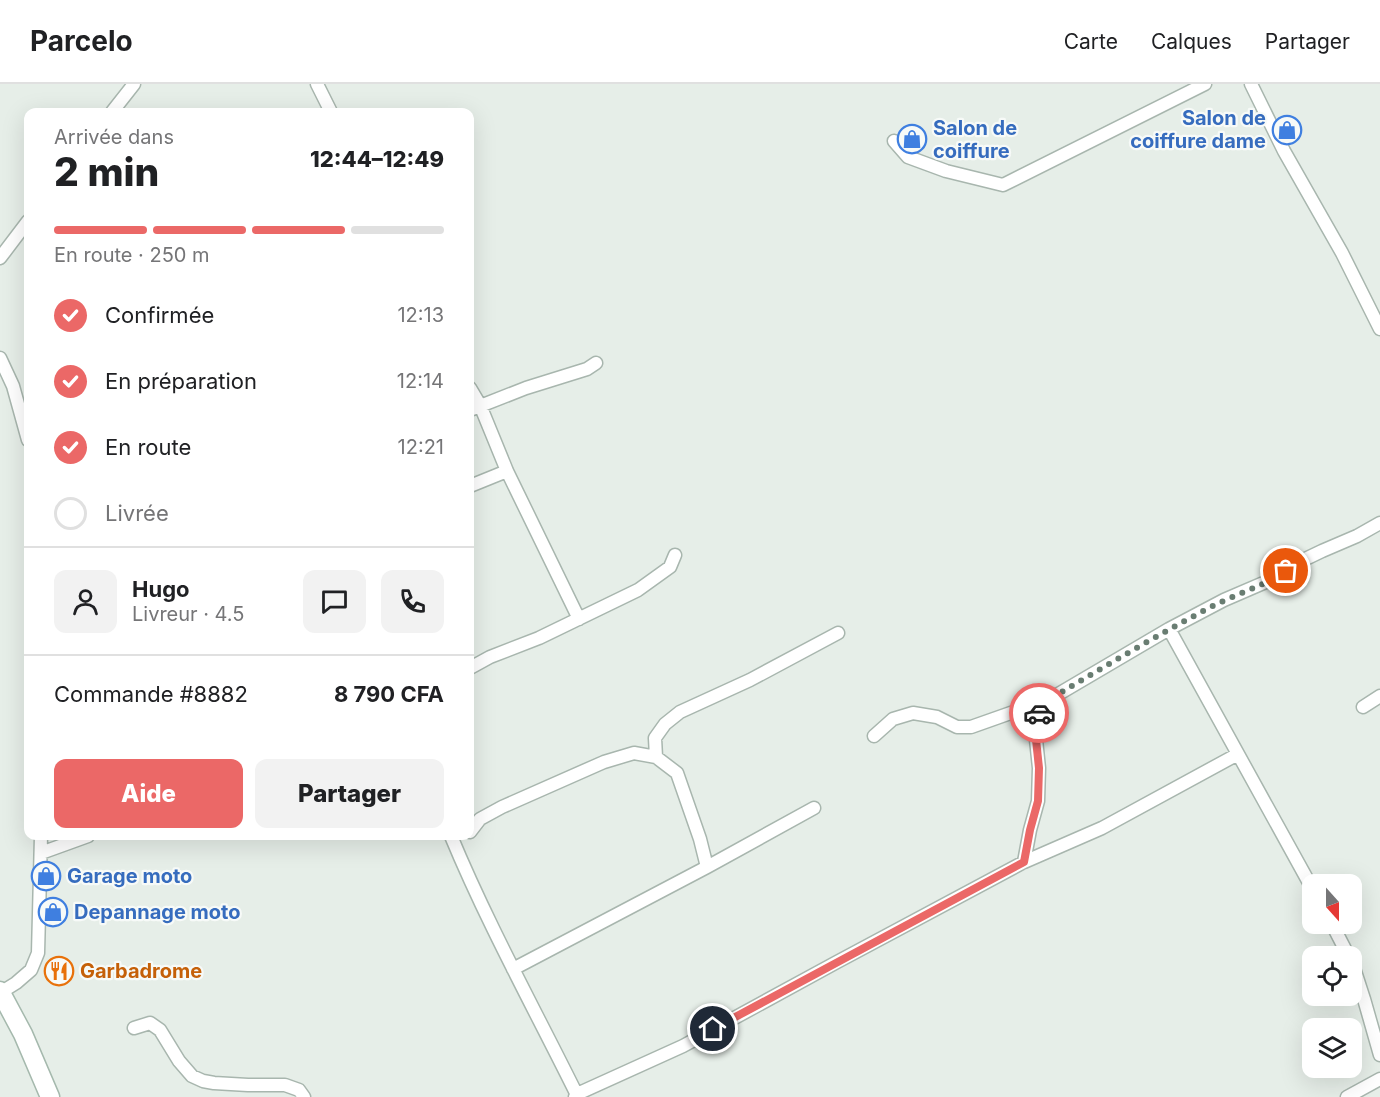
<!DOCTYPE html>
<html lang="fr">
<meta charset="utf-8">
<style>
body{margin:0;font-family:Inter,sans-serif;background:#f2f2f2;color:#202124;height:100vh;display:flex;flex-direction:column;font-size:22px;white-space:nowrap}
*{box-sizing:border-box;margin:0}
p{font-size:20px;color:#757577}
.icon{flex:none;width:33px;height:33px;fill:none;stroke:currentColor;stroke-width:2;stroke-linecap:round;stroke-linejoin:round}
.map{position:relative;flex:1;overflow:hidden}
.sheet{position:absolute;left:24px;top:24px;width:450px;height:732px;display:flex;flex-direction:column;background:#fff;border-radius:12px;box-shadow:0 6px 24px #0002}
.sheet>*{flex:none}
.needle{width:39px;rotate:159deg}
.controls{position:absolute;left:1302px;top:790px;display:grid;gap:12px}
.controls a{display:grid;place-items:center;width:60px;height:60px;border-radius:12px;background:#fff;box-shadow:0 6px 24px #0002;font-size:30px}
.pin{position:absolute;display:grid;place-items:center;width:51px;height:51px;color:#fff;margin:-26px;border:3px solid #fff;border-radius:50%;box-shadow:0 2px 6px #0007}
.courier{position:absolute;display:grid;place-items:center;width:60px;height:60px;margin:-30px;border:4px solid #eb6867;border-radius:50%;background:#fff;color:#222;box-shadow:0 2px 8px #0007}
.overview em{font-style:normal;font-weight:800}
.overview div{display:flex;flex-direction:column-reverse}
.overview{display:flex;align-items:center;justify-content:space-between;height:102px;padding:0 30px}
h1{font-size:39px;font-weight:800;line-height:45px}
.bar{display:grid;grid-template-columns:repeat(4,1fr);gap:9px 6px;align-content:center;height:72px;padding:0 30px}
.bar i{height:8px;border-radius:4px;background:#e0e0e0}
.bar .selected{background:#eb6867}
.bar p{grid-column:span 4}
.line{display:flex;align-items:center;gap:15px;padding:0 30px;border-top:2px solid #e0e0e0}
.line div{flex:1}
.round{display:grid;place-items:center;flex:none;width:63px;height:63px;border-radius:12px;background:#f2f2f2}
ol{padding:0 30px;list-style:none}
li{display:flex;align-items:center;gap:18px;height:66px}
li p{margin-inline-start:auto}
li .icon{padding:6px;border-radius:50%;background:#eb6867;color:#fff;stroke-width:4}
li:last-child{color:#757577}
li i{width:33px;height:33px;border:3px solid #e0e0e0;border-radius:50%}
.primary-button{display:flex;gap:12px;margin-top:auto;padding:12px 30px}
.primary-button a{flex:1;height:69px;border-radius:12px;background:#eb6867;color:#fff;font-size:24px;font-weight:800;line-height:69px;text-align:center}
.primary-button a+a{background:#f2f2f2;color:#202124}
header{display:flex;align-items:center;gap:36px;box-sizing:border-box;height:84px;padding:0 30px;background:#fff;border-bottom:2px solid #e0e0e0}
header strong{font-size:28px}
nav{display:flex;gap:33px;margin-inline-start:auto;font-size:21px}
.map>svg:first-child{display:block}
</style>
<header>
<strong>Parcelo</strong>
<nav><a>Carte</a><a>Calques</a><a>Partager</a></nav>
</header>
<div class="map">
<svg width="1380" height="1013" viewBox="0 0 1380 1013">
<rect width="100%" height="100%" fill="#e6eee8"/>
<g fill="none" stroke-linecap="round" stroke-linejoin="round">
<g stroke="#a8b6ae" stroke-width="15">
<path id="minor" d="M317 0 331 28
M1251 0 1284 67 1342 169 1380 245
M112 28 134 0
M894 57 908 73 946 87 1003 101 1205 0
M0 174 28 137
M0 274 13 302 28 356
M470 304 480 321 507 387 579 535
M470 326 526 304 587 285 596 279
M470 402 507 387
M1169 545 1312 804
M470 584 490 573 539 554 638 506 670 483 675 471
M1363 623 1380 612
M874 652 893 635 913 629 937 633 957 643H971L1050 615 1169 545 1224 516 1275 494 1297 479 1322 467 1357 452 1380 439
M656 673 655 654 665 640 680 628 750 596 838 549
M470 748 480 735 502 723 604 678 634 669 656 673 677 689 700 755 707 783
M451 752C488 841 535 926 578 1013
M41 769 88 752
M1024 778 1030 746 1038 717 1039 684 1035 646 1037 633 1050 615
M1332 840 1349 873
M1352 878 1364 915 1380 971
M513 885 707 783 814 724
M0 909 16 899 31 886 38 869 41 752
M134 944 150 939 160 946 179 977 192 992 203 997 214 999 248 1001H285L299 1006 304 1013
M575 1013 577 1010 683 962 837 878 1024 778 1102 744 1238 670
M1347 1013 1380 995"/>
</g>
<g stroke="#a5b9ad" stroke-width="21">
<path id="secondary" d="M0 907 23 950 50 1013"/>
</g>
<use href="#minor" stroke="#fff" stroke-width="12"/>
<use href="#secondary" stroke="#fff" stroke-width="18"/>
</g>
<g fill="none" stroke-linecap="round" stroke-linejoin="round">
<path stroke="#697d72" stroke-width="6" stroke-dasharray="0 10.8" d="M1039 629 1050 615C1102 584 1154 553 1207 525 1233 511 1262 503 1286 487"/>
<path stroke="#eb6867" stroke-width="8" d="M713 945 1024 778 1030 746 1038 717 1039 684 1035 646 1037 633 1039 629"/>
</g>
<defs>
<g id="shop-ring" transform="scale(1.5)"><circle r="9.5" fill="#f7faf8" stroke="#3f7fe0" stroke-width="1.5"/><path d="M-5-2.5h2.3a2.7 3.5 0 0 1 5.4 0H5L5.5 6h-11ZM-1.5-2.5h3a1.5 2.3 0 0 0-3 0Z" fill="#3f7fe0"/></g>
<g id="restaurant-ring" transform="scale(1.5)"><circle r="9.5" fill="#f7faf8" stroke="#e8710a" stroke-width="1.5"/><path d="M-5-6h1v4h1v-4h1v4h1v-4h1v5L-1.5 .5V6h-2V.5L-5-1ZM5-6V6H3V1.5H1.5Q1.5-4 5-6Z" fill="#e8710a"/></g>
</defs>
<g fill-rule="evenodd">
<use href="#shop-ring" x="1287" y="46"/>
<use href="#shop-ring" x="912" y="55"/>
<use href="#shop-ring" x="46" y="792"/>
<use href="#shop-ring" x="53" y="828"/>
<use href="#restaurant-ring" x="59" y="887"/>
</g>
<g text-anchor="middle" dominant-baseline="central" stroke-width="4.5" stroke-linejoin="round" paint-order="stroke">
<g font-size="20" font-weight="bold" fill="#366cbe" stroke="#f7faf8" text-anchor="start">
<text x="1266" y="34" text-anchor="end">Salon de<tspan x="1266" dy="23">coiffure dame</tspan></text>
<text x="933" y="44">Salon de<tspan x="933" dy="23">coiffure</tspan></text>
<text x="67" y="792">Garage moto</text>
<text x="74" y="828">Depannage moto</text>
</g>
<g font-size="20" font-weight="bold" fill="#c56008" stroke="#f7faf8" text-anchor="start">
<text x="80" y="887">Garbadrome</text>
</g>
</g>
</svg>
<div class="controls">
<a><svg class="needle" viewBox="-14 -14 28 28"><path d="M0-13l5 13h-10z" fill="#e53935"/><path d="M0 13l5-13h-10z" fill="#757577"/></svg></a>
<a><svg class="icon" aria-label="locate" viewBox="0 0 24 24"><circle cx="12" cy="12" r="6"/><path d="M12 2v4M12 18v4M2 12h4M18 12h4"/></svg></a>
<a><svg class="icon" aria-label="layers" viewBox="0 0 24 24"><path d="M12 4l9 5-9 5-9-5zM3 14l9 5 9-5"/></svg></a>
</div>
<div class="pin" style="left:1286px;top:487px;background:#ea580c"><svg class="icon" aria-label="bag" viewBox="0 0 24 24"><path d="M5 8h14l-1 12H6zM9 8a3 3 0 0 1 6 0"/></svg></div>
<div class="pin" style="left:713px;top:945px;background:#1f2937"><svg class="icon" aria-label="home" viewBox="0 0 24 24"><path d="M3 11l9-7 9 7M6 9v11h12V9"/></svg></div>
<div class="courier" style="left:1039px;top:629px"><svg class="icon" aria-label="car" viewBox="0 0 24 24"><path d="M5 17H2v-5l4-1 3-4h7l3 4 3 1v5h-3M9 17h6M6 11h13"/><circle cx="7" cy="17" r="2"/><circle cx="17" cy="17" r="2"/></svg></div>
<section class="sheet">
<div class="overview"><div><h1>2 min</h1><p>Arrivée dans</p></div><em>12:44–12:49</em></div>
<div class="bar"><i class="selected"></i><i class="selected"></i><i class="selected"></i><i></i><p>En route · 250 m</p></div>
<ol>
<li><svg class="icon" aria-label="check" viewBox="0 0 24 24"><path d="M5 12l5 5 9-10"/></svg>Confirmée<p>12:13</p></li>
<li><svg class="icon" aria-label="check" viewBox="0 0 24 24"><path d="M5 12l5 5 9-10"/></svg>En préparation<p>12:14</p></li>
<li><svg class="icon" aria-label="check" viewBox="0 0 24 24"><path d="M5 12l5 5 9-10"/></svg>En route<p>12:21</p></li>
<li><i></i>Livrée</li>
</ol>
<div class="line" style="height:108px"><a class="round"><svg class="icon" aria-label="person" viewBox="0 0 24 24"><circle cx="12" cy="8" r="4"/><path d="M4 21q1-7 8-7t8 7"/></svg></a><div><b>Hugo</b><p>Livreur · 4.5</p></div><a class="round"><svg class="icon" aria-label="chat" viewBox="0 0 24 24"><path d="M4 5h16v11H9l-5 4z"/></svg></a><a class="round"><svg class="icon" aria-label="phone" viewBox="0 0 24 24"><path d="M5 4h4l2 5-3 2q2 4 5 5l2-3 5 2v4C11 20 4 13 5 4z"/></svg></a></div>
<div class="line" style="height:78px"><div>Commande #8882</div><b>8 790 CFA</b></div>
<div class="primary-button"><a>Aide</a><a>Partager</a></div>
</section>
</div>
